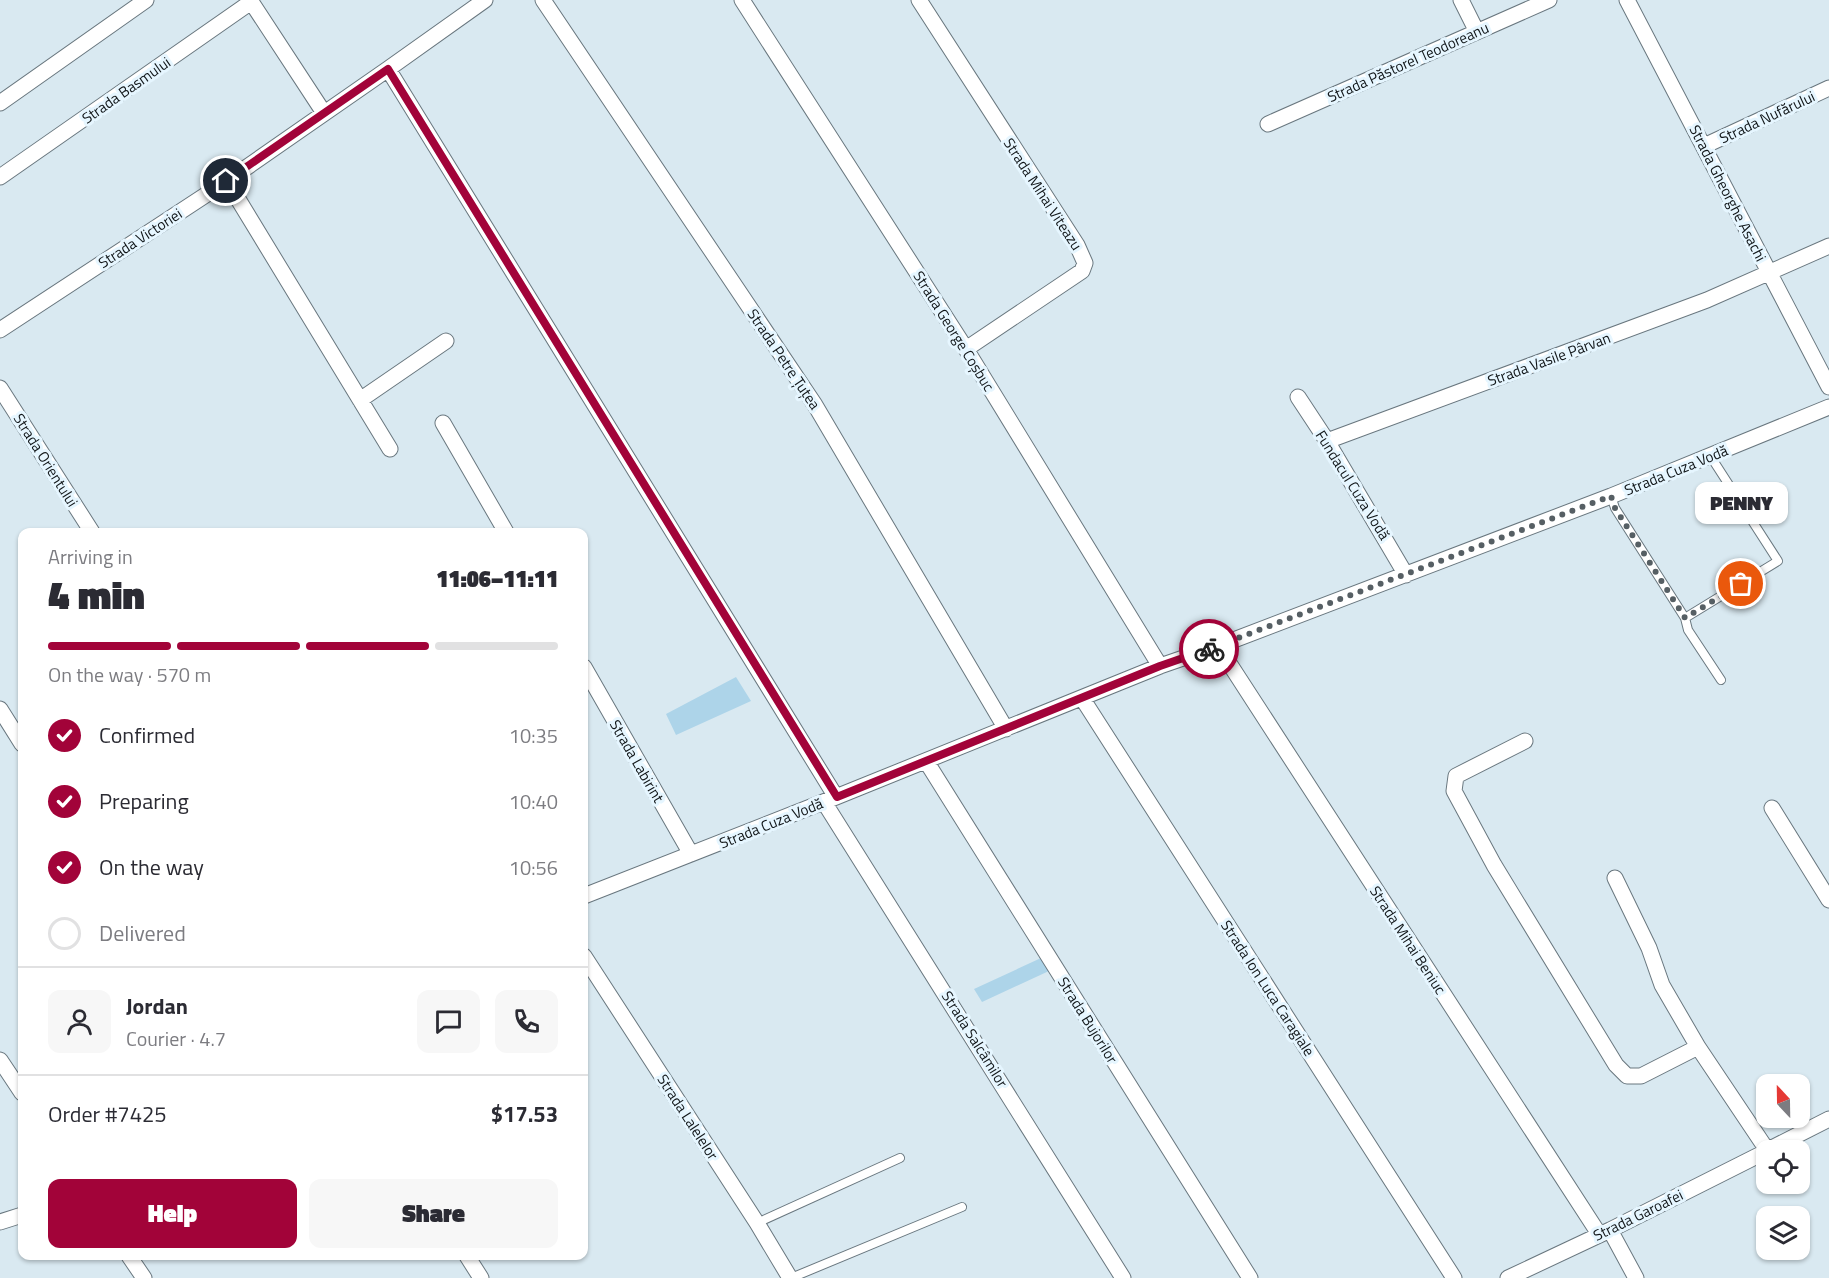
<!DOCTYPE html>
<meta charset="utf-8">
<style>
body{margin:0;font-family:"Titillium Web",sans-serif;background:#f7f7f7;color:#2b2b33;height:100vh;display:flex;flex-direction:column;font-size:22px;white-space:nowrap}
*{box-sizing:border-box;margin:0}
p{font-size:20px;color:#7c7c81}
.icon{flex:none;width:33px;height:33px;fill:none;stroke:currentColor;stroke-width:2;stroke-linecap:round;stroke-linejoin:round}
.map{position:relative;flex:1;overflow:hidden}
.details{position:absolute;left:18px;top:528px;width:570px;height:732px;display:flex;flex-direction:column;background:#fff;border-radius:12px;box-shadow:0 2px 4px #0004}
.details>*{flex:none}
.needle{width:39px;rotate:338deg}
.buttons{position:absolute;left:1756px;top:1074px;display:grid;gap:12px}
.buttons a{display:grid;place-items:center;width:54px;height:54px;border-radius:12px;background:#fff;box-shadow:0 2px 4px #0004;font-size:30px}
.pin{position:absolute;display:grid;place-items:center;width:51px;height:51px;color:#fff;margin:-26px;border:3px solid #fff;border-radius:50%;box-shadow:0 2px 6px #0007}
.courier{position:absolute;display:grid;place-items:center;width:60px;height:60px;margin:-30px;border:4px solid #a20339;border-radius:50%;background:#fff;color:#222;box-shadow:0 2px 8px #0007}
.bubble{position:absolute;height:42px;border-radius:12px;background:#fff;box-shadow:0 2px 4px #0004;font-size:20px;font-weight:800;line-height:42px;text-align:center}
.overview em{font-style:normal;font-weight:800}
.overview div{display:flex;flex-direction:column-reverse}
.overview{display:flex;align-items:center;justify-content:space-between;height:102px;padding:0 30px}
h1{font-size:39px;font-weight:800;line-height:45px}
.bar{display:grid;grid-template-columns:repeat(4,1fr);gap:9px 6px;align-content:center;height:72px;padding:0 30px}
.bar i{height:8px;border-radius:4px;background:#e1e1e2}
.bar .selected{background:#a20339}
.bar p{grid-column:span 4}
.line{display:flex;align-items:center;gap:15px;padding:0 30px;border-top:2px solid #e1e1e2}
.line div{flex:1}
.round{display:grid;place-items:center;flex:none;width:63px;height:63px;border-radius:12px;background:#f7f7f7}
ol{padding:0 30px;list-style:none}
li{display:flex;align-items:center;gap:18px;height:66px}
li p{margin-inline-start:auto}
li .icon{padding:6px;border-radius:50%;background:#a20339;color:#fff;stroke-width:4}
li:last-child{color:#7c7c81}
li i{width:33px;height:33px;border:3px solid #e1e1e2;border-radius:50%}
.cta{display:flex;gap:12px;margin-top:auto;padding:12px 30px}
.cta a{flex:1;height:69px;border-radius:12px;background:#a20339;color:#fff;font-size:24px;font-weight:800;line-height:69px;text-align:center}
.cta a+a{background:#f7f7f7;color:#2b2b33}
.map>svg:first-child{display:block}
</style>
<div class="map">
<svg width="1829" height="1278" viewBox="0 0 1829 1278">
<rect width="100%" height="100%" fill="#d9e9f1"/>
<path fill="#add4e9" d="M736 677 751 701 676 735 666 714Z
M1041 958 1049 971 982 1002 974 989Z"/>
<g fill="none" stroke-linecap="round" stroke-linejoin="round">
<g stroke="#69777f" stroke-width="10">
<path id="service" d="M1611 496 1615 508 1685 618 1778 561 1711 457
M1685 618 1688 630 1721 680
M757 1223 900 1158
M791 1278 962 1207"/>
</g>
<g stroke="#69777f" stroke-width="17">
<path id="minor" d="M250 0 324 113
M543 0 815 405 1006 729
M742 0 966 349 1160 666
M919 0 1077 245 1085 263 1082 271 966 349
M1461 0 1477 32
M1627 0 1829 387
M388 69 836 797
M0 103 146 0
M1268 124 1549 0
M1704 146 1829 88
M0 177 251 2
M227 181 390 449
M0 330 227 181 388 69 485 0
M0 388 92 532
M1298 397 1327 441 1406 575
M360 400 446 341
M443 423 506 532
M1327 441 1707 300 1829 246
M1218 646 1599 1234
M584 667 691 854
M1082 698 1454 1278
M0 709 22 744
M1525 741 1456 776 1454 791 1494 865 1616 1065 1627 1076H1641L1698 1047 1767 1150
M926 761 1250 1278
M824 802 1123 1278
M1772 808 1829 900
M1615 878 1649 948 1662 985 1698 1047
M584 896 836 797 1160 666 1218 646 1611 496 1829 407
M584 956 757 1223 790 1278
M0 1060 22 1093
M1768 1150 1829 1119
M0 1222 22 1215
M1610 1230 1636 1278
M129 1256 144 1278
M467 1256 481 1278
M1508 1278 1610 1230 1767 1151"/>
</g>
<use href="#service" stroke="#fff" stroke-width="8"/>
<use href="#minor" stroke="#fff" stroke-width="15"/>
</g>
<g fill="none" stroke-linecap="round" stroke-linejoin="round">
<path stroke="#565f64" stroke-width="6" stroke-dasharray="0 10.8" d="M1209 649 1611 496 1615 508 1685 618 1741 584"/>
<path stroke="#a20339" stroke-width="8" d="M226 181 388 69 837 797 1160 666 1209 649"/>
</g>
<g text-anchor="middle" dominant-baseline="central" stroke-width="6" stroke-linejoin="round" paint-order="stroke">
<g font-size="15" fill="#101518" stroke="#e6f6ff">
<text transform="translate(1408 62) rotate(-24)">Strada Păstorel Teodoreanu</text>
<text transform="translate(126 90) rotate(-35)">Strada Basmului</text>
<text transform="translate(1767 117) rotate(-25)">Strada Nufărului</text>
<text transform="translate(1728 193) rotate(63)">Strada Gheorghe Asachi</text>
<text transform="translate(1043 194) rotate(57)">Strada Mihai Viteazu</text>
<text transform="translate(140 238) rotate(-33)">Strada Victoriei</text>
<text transform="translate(954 331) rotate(58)">Strada George Coșbuc</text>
<text transform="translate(784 359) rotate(56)">Strada Petre Țuțea</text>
<text transform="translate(1549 359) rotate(-20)">Strada Vasile Pârvan</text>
<text transform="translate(46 460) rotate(58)">Strada Orientului</text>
<text transform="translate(1676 470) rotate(-22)">Strada Cuza Vodă</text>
<text transform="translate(1353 485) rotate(58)">Fundacul Cuza Vodă</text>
<text transform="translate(637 761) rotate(60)">Strada Labirint</text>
<text transform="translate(771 823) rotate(-22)">Strada Cuza Vodă</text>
<text transform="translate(1408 940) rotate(57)">Strada Mihai Beniuc</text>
<text transform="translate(1268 988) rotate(57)">Strada Ion Luca Caragiale</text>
<text transform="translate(1088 1020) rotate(58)">Strada Bujorilor</text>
<text transform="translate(975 1039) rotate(58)">Strada Salcâmilor</text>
<text transform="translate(688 1117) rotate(57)">Strada Lalelelor</text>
<text transform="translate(1638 1215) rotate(-26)">Strada Garoafei</text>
</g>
</g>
</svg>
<div class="buttons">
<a><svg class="needle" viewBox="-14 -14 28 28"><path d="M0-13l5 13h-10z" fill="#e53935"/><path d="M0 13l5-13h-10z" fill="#7c7c81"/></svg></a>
<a><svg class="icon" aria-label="locate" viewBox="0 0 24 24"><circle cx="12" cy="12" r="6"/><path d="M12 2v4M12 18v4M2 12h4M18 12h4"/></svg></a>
<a><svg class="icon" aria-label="layers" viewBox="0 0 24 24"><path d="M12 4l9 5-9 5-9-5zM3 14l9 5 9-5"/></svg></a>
</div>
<div class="pin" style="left:1741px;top:584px;background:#ea580c"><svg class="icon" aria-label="bag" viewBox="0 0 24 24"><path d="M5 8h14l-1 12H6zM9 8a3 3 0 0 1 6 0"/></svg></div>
<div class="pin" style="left:226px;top:181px;background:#1f2937"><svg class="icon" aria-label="home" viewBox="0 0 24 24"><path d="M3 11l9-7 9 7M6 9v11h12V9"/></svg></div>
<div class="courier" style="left:1209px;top:649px"><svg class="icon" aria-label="bike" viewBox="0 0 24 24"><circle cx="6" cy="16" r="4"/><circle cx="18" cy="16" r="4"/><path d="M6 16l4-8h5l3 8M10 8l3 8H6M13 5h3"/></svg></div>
<div class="bubble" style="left:1695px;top:482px;width:93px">PENNY</div>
<section class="details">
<div class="overview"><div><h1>4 min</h1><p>Arriving in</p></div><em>11:06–11:11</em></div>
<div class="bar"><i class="selected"></i><i class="selected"></i><i class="selected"></i><i></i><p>On the way · 570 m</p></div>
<ol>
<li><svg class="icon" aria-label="check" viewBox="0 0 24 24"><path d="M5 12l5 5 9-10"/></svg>Confirmed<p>10:35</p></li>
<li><svg class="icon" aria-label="check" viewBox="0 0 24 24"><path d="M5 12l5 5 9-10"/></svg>Preparing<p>10:40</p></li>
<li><svg class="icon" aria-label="check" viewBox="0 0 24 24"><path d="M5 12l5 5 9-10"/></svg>On the way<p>10:56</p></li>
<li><i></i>Delivered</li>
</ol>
<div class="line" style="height:108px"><a class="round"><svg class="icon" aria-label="person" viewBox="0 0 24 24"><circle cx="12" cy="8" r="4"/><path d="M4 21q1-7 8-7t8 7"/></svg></a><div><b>Jordan</b><p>Courier · 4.7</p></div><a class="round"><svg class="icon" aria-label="chat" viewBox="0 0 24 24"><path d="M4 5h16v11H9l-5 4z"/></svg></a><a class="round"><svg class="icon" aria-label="phone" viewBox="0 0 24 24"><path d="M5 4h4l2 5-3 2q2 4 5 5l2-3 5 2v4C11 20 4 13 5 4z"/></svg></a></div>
<div class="line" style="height:78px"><div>Order #7425</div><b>$17.53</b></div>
<div class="cta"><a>Help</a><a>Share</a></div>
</section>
</div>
